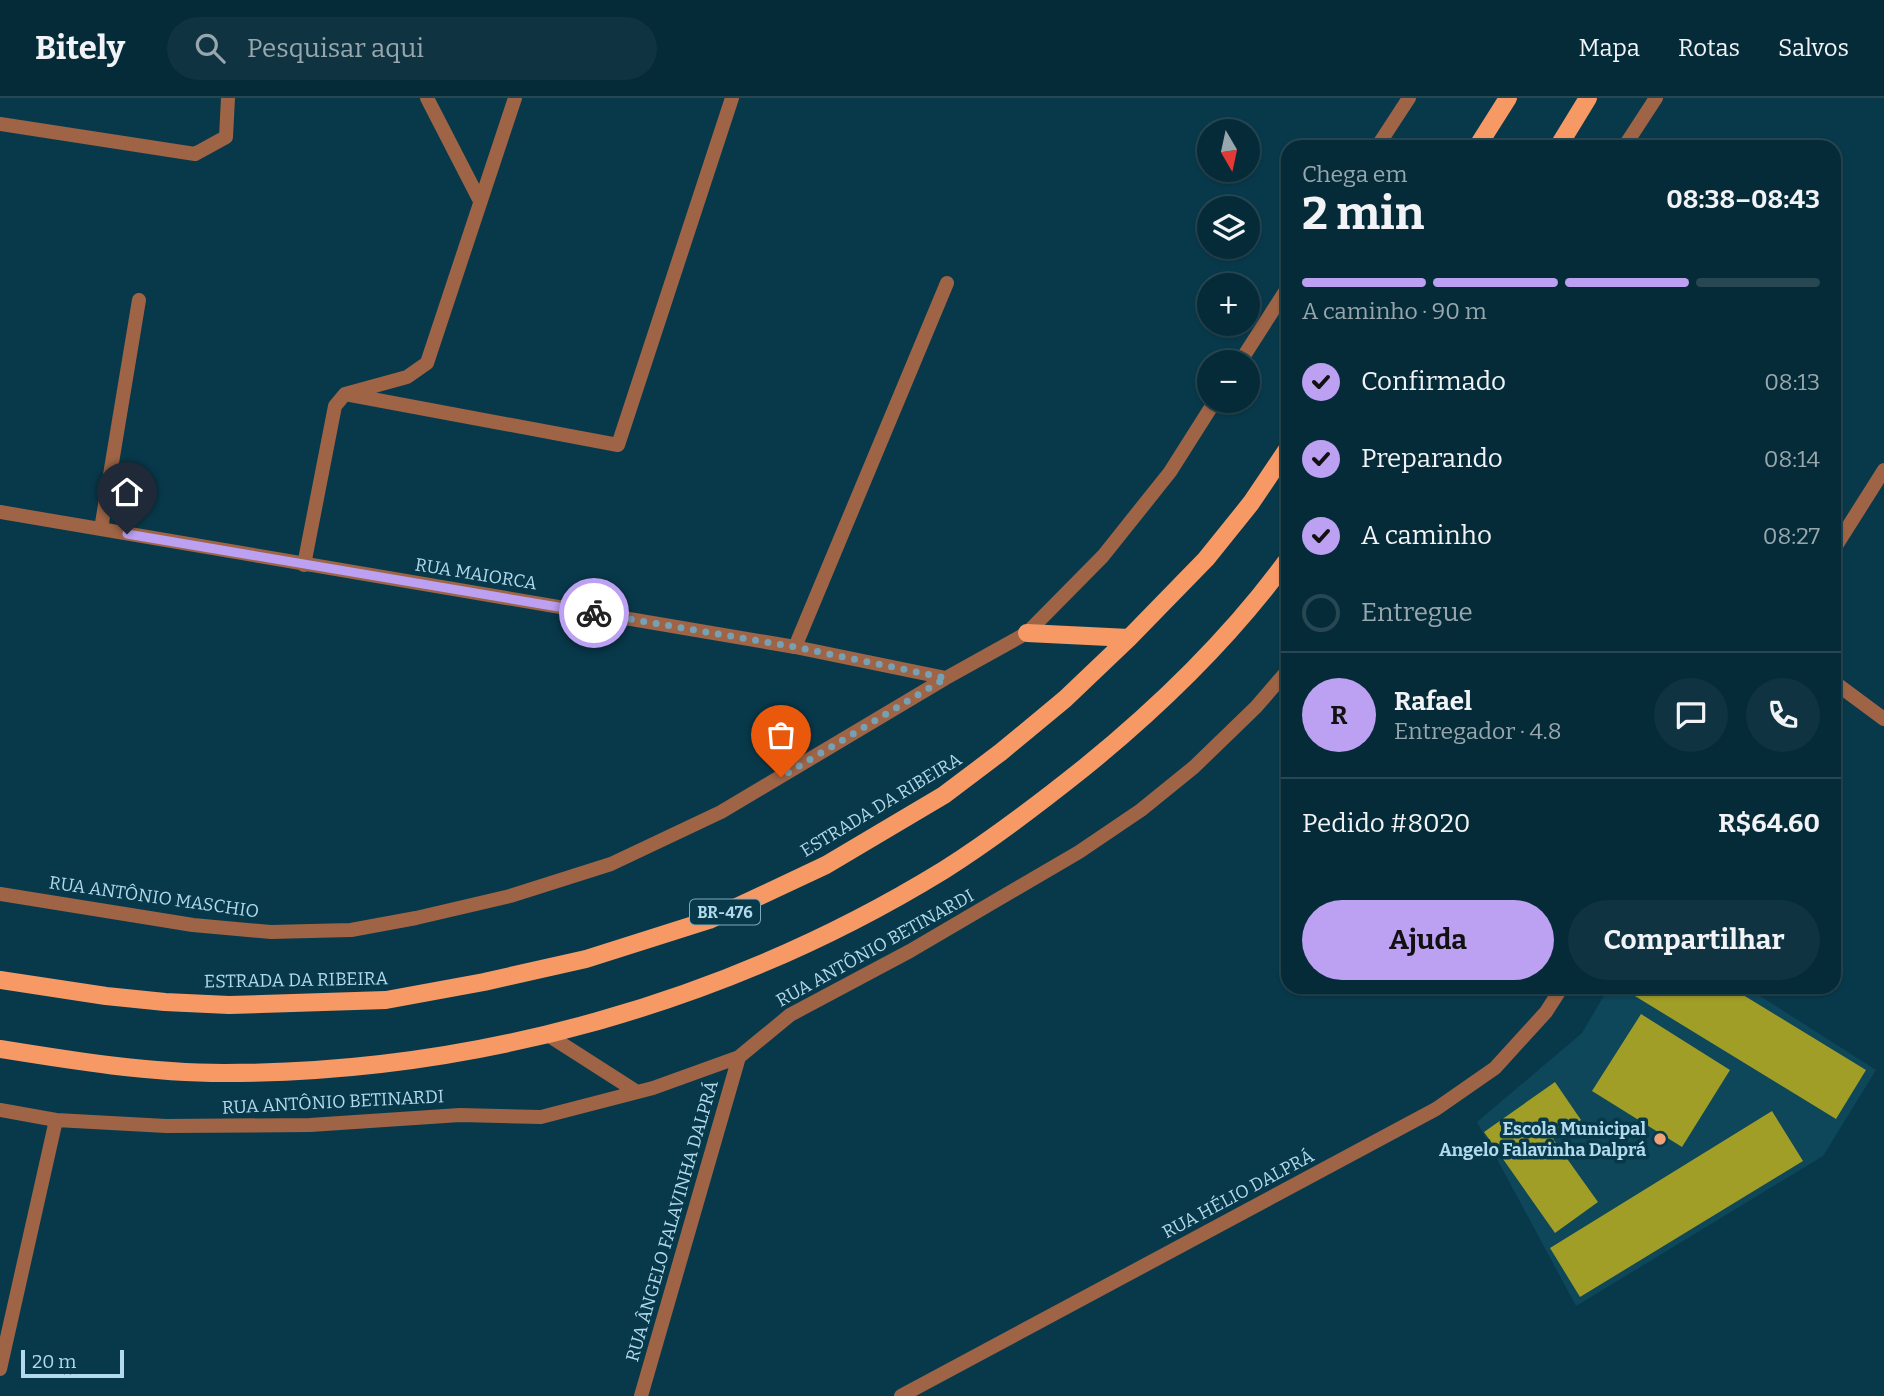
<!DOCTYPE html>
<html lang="pt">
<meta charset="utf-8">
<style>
body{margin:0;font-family:Bitter,serif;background:#0f3340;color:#f1f3f6;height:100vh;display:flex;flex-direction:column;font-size:26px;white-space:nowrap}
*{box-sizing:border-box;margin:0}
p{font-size:23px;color:#98a7ae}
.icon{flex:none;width:38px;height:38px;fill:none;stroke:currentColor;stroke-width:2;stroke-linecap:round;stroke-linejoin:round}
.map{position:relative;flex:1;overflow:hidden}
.sheet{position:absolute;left:1281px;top:42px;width:560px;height:854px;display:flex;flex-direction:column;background:#062b38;border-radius:21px;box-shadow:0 2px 5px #0004,0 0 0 2px #274753}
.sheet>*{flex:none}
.needle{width:46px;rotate:171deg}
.controls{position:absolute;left:1197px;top:21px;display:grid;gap:14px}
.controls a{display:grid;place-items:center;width:63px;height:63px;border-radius:50%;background:#062b38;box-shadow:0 2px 5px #0004,0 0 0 2px #274753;font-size:35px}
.scale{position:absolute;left:21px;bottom:18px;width:103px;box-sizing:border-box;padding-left:7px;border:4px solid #b2d9ec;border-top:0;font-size:19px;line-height:24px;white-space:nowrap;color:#b2d9ec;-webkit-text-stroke:5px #08394b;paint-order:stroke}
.pin{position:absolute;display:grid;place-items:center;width:60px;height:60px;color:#fff;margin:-72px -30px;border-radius:50% 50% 50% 0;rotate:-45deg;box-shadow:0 0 7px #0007}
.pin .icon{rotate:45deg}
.courier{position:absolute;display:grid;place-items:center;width:70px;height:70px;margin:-35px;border:5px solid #bca0f2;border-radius:50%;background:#fff;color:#222;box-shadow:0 2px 9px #0007}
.overview em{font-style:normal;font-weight:700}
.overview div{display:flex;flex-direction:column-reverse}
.overview{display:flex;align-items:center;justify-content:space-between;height:119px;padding:0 21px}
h1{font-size:46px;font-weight:700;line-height:52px}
.bar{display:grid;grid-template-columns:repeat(4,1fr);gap:10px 7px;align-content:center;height:84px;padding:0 21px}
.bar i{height:9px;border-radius:5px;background:#274753}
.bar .current{background:#bca0f2}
.bar p{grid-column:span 4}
.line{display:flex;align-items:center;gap:18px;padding:0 21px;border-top:2px solid #274753}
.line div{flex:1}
.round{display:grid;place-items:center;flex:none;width:74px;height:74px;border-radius:37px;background:#0f3340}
ol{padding:0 21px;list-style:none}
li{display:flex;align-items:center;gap:21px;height:77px}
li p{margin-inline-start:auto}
li .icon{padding:7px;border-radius:50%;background:#bca0f2;color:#111;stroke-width:4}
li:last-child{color:#98a7ae}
li i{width:38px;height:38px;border:4px solid #274753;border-radius:50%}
.primary-button{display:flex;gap:14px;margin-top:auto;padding:14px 21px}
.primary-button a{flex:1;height:80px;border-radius:42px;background:#bca0f2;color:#111;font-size:28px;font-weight:700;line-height:80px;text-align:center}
.primary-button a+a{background:#0f3340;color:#f1f3f6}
header{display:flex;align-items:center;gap:42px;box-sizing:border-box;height:98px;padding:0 35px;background:#062b38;border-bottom:2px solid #274753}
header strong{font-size:33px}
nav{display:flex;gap:38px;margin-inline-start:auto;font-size:24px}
.search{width:490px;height:63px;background:#0f3340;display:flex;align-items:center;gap:18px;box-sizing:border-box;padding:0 24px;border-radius:38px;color:#98a7ae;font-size:26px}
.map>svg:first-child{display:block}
</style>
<header>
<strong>Bitely</strong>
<div class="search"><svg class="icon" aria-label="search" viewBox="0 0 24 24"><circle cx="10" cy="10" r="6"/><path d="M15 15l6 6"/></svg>Pesquisar aqui</div>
<nav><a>Mapa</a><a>Rotas</a><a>Salvos</a></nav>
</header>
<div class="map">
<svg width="1884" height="1298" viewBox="0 0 1884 1298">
<rect width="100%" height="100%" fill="#08394b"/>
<path fill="#0e465a" d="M1609 889H1746L1876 972 1823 1058 1576 1208 1477 1024 1582 935Z"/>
<path fill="#a09e27" d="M1633 889H1730L1866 972 1836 1021 1630 895Z
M1641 916 1730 972 1682 1049 1592 993Z
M1555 984 1581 1022 1553 1041 1598 1104 1555 1135 1484 1034Z
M1772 1013 1803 1063 1580 1199 1550 1150Z"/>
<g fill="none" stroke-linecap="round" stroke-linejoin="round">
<path stroke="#9e6445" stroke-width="14" d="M795 549 947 185"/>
<path stroke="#9e6445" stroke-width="14" d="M427 0 480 103
M0 26 195 56 226 39 228 0
M1377 49 1409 0
M1624 49 1656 0
M1240 264 1288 189
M345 296 618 347 732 0
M0 414 795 549 946 580
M101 431 139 202
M1834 451 1884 372
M304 467 335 308 345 296 407 279 427 265 515 0
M1834 584 1884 621
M0 796 193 827 271 834 351 832 416 820 510 798 611 766 721 714 946 580 1027 535 1103 458 1170 374 1215 303
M548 937 637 994
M0 1012 56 1022 166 1028 310 1027 460 1017 541 1019 653 990 739 959 790 917 910 853 1079 754 1141 712 1194 669 1256 609 1288 572
M0 1271 56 1022
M641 1298 739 959
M901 1298 1436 1011 1495 970 1546 914 1562 889"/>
<path stroke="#f79965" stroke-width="18" d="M1477 49 1508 0
M1558 49 1588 0
M1027 535 1129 540
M0 882 106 898 165 904 229 907 386 902 484 884 586 861 709 822 826 767 944 697 1001 654 1065 601 1129 540 1206 461 1251 405 1288 350
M0 951C74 963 150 975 224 975 476 975 729 904 944 772 993 741 1040 705 1085 669 1160 608 1231 539 1288 461"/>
</g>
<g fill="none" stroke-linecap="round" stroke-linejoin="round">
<path stroke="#76a1b4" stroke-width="7" stroke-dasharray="0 12.6" d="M594 515 795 549 946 580 781 679"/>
<path stroke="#bca0f2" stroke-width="9" d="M127 436 594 515"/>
</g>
<circle fill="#f0a279" stroke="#08394b" stroke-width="2.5" cx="1660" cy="1041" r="7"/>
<g text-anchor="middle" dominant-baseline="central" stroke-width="7" stroke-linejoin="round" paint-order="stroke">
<rect fill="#08394b" stroke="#7fa9bc" stroke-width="2" x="690" y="801.5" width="70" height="25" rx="5"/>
<g font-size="16" font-weight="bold" fill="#b2d9ec">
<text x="725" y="814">BR-476</text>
</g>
<g font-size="18" fill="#b2d9ec" stroke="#08394b">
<text transform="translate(476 476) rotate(9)">RUA MAIORCA</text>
<text transform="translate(881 707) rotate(-31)">ESTRADA DA RIBEIRA</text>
<text transform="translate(154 799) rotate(8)">RUA ANTÔNIO MASCHIO</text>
<text transform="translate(875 850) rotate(-29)">RUA ANTÔNIO BETINARDI</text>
<text transform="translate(296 882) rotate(-1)">ESTRADA DA RIBEIRA</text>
<text transform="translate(333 1004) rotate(-3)">RUA ANTÔNIO BETINARDI</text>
<text transform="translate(1238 1096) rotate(-28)">RUA HÉLIO DALPRÁ</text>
<text transform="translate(672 1123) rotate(-74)">RUA ÂNGELO FALAVINHA DALPRÁ</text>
</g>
<g font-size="18" font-weight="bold" fill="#b2d9ec" stroke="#08394b" text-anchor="end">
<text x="1646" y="1031">Escola Municipal<tspan x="1646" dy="21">Angelo Falavinha Dalprá</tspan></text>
</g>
</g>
</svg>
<div class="controls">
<a><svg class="needle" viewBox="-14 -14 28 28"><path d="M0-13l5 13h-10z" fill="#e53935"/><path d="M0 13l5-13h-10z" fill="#98a7ae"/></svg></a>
<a><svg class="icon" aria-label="layers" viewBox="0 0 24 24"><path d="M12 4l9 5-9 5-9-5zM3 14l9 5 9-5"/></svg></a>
<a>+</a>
<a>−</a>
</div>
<div class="scale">20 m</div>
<div class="pin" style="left:781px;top:679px;background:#ea580c"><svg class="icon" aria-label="bag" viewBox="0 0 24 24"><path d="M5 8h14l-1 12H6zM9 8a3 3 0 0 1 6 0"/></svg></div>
<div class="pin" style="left:127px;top:436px;background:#1f2937"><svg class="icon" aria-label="home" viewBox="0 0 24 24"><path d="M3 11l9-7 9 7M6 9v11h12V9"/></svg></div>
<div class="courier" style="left:594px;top:515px"><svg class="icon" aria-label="bike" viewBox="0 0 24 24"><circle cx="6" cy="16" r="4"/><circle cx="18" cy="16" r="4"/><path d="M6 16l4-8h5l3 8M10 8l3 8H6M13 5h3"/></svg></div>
<section class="sheet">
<div class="overview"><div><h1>2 min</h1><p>Chega em</p></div><em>08:38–08:43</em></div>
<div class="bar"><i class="current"></i><i class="current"></i><i class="current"></i><i></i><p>A caminho · 90 m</p></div>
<ol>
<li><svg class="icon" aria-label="check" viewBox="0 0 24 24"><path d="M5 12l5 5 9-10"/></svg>Confirmado<p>08:13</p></li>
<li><svg class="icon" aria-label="check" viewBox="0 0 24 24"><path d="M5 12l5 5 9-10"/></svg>Preparando<p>08:14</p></li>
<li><svg class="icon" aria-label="check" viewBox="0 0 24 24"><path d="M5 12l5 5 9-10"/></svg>A caminho<p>08:27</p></li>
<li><i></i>Entregue</li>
</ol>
<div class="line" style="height:126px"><b class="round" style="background:#bca0f2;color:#111">R</b><div><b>Rafael</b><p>Entregador · 4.8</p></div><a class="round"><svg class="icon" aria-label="chat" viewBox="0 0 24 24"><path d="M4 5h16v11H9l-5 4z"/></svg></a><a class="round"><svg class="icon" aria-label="phone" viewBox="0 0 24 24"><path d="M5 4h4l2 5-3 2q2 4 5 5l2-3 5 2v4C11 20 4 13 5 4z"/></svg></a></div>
<div class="line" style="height:91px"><div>Pedido #8020</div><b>R$64.60</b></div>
<div class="primary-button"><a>Ajuda</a><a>Compartilhar</a></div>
</section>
</div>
